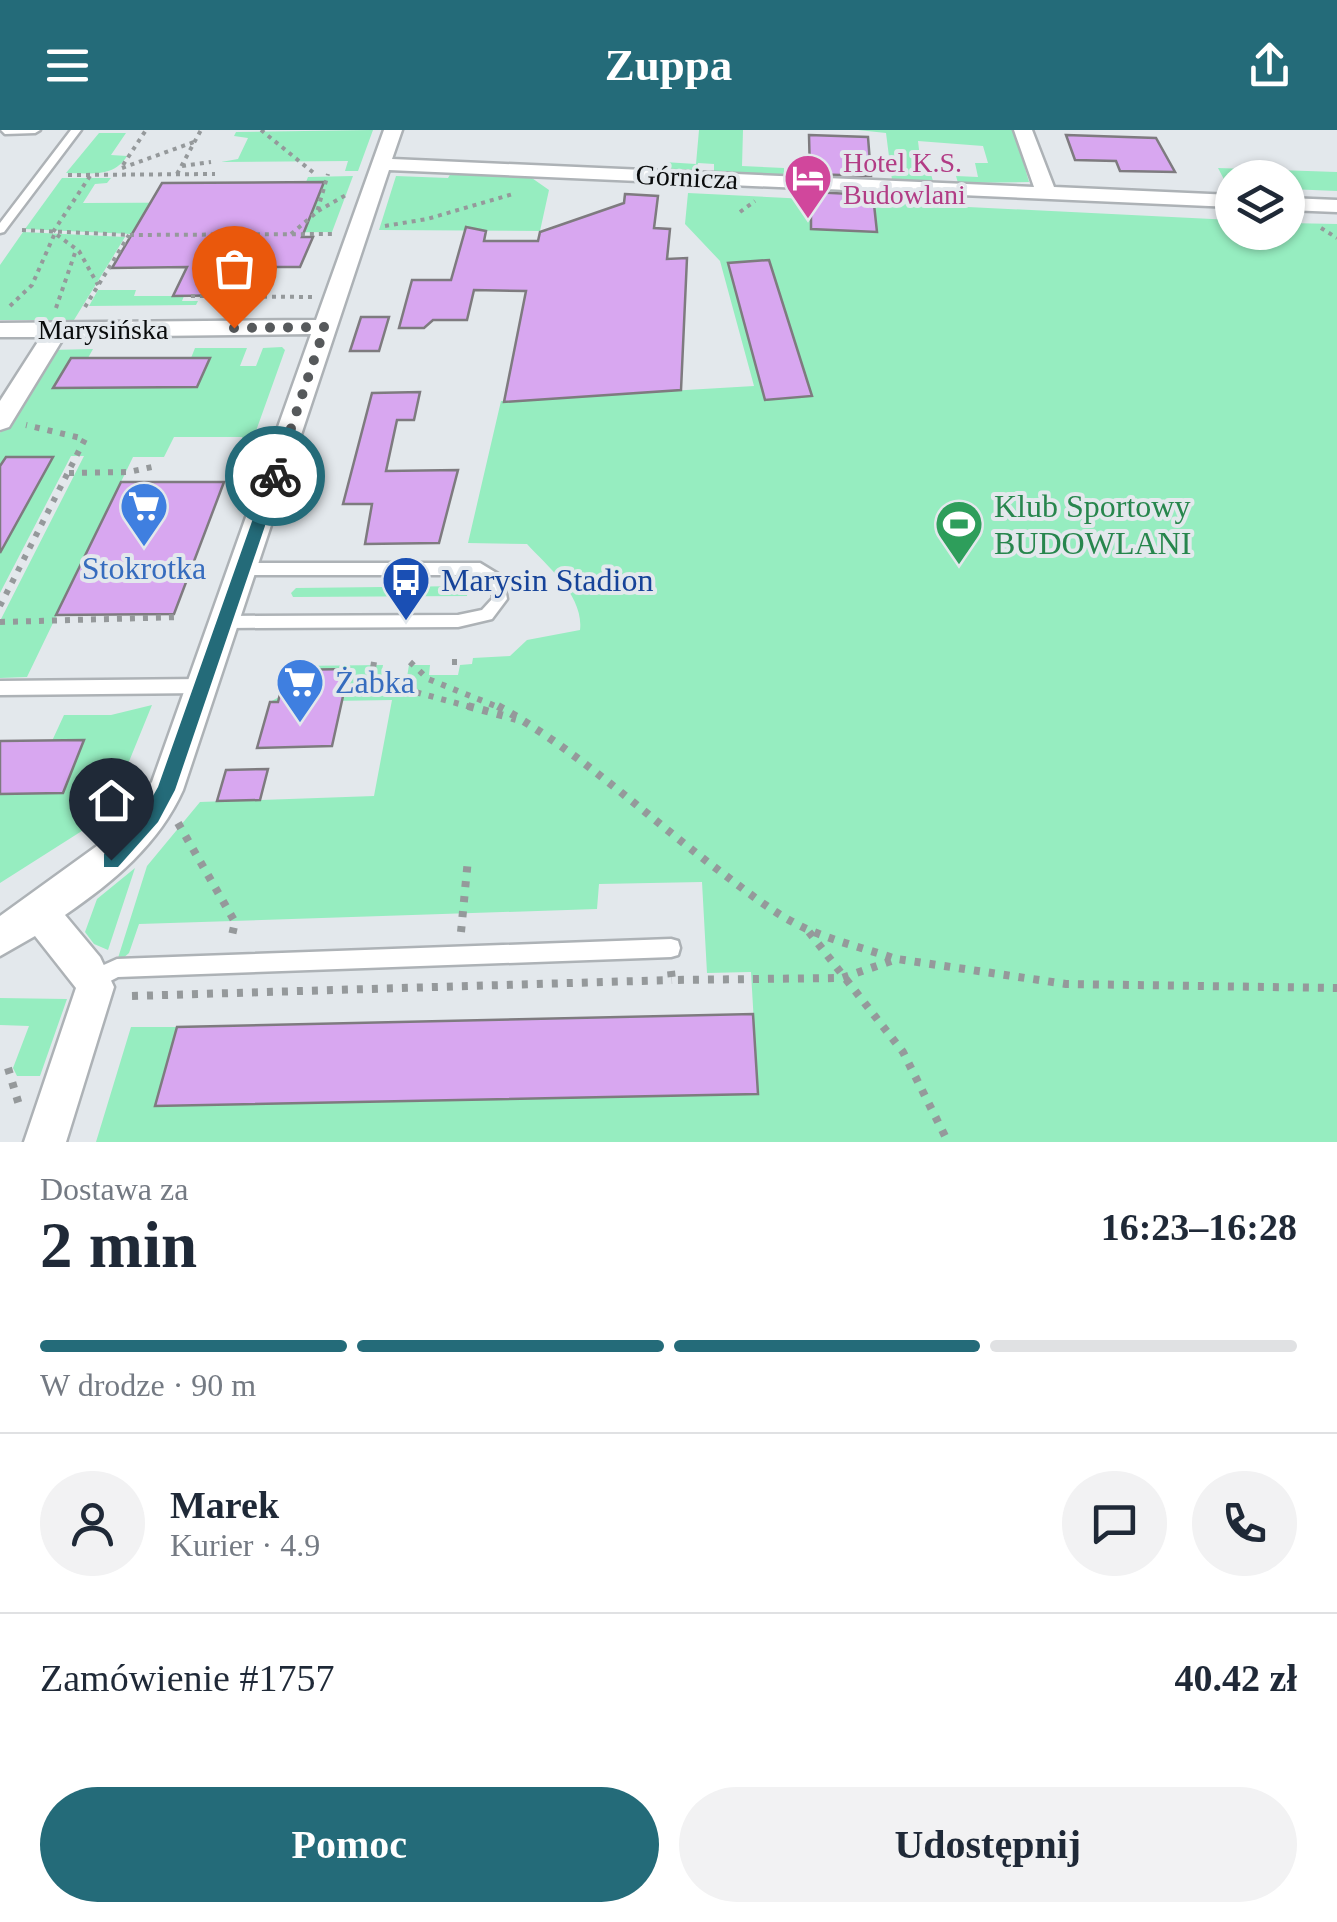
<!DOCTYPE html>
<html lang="pl">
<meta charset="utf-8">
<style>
body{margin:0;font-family:"Times New Roman",serif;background:#f2f2f3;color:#1f2937;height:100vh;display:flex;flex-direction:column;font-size:38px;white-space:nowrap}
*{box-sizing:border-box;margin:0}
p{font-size:32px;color:#747a83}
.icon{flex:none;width:55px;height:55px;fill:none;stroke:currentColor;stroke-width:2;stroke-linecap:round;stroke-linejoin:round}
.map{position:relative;height:1012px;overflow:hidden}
.panel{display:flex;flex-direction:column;background:#fff;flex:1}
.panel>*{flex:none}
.fabs{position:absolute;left:1215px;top:30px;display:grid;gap:20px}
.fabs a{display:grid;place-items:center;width:90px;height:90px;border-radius:50%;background:#fff;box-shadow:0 2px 8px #0004;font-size:50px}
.pin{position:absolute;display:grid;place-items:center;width:85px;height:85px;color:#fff;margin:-102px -42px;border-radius:50% 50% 50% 0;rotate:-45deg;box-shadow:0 0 10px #0007}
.pin .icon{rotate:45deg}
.courier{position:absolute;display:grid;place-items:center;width:100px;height:100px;margin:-50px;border:8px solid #246b79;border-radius:50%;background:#fff;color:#222;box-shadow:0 2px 12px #0007}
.headline em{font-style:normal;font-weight:600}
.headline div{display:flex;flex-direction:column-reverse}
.headline{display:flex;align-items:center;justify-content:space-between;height:170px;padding:0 40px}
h1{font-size:65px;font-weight:600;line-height:75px}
.bar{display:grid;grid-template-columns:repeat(4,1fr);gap:15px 10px;align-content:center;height:120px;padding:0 40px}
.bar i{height:12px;border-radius:8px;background:#e0e1e3}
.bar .active{background:#246b79}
.bar p{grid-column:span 4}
.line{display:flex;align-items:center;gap:25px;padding:0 40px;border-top:2px solid #e0e1e3}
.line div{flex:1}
.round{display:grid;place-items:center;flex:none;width:105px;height:105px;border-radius:52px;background:#f2f2f3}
.cta{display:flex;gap:20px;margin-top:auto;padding:20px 40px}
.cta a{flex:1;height:115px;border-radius:60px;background:#246b79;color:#fff;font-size:40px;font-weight:600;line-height:115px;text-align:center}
.cta a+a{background:#f2f2f3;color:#1f2937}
header{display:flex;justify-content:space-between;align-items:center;height:130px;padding:0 40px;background:#246b79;color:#fff;font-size:45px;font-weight:600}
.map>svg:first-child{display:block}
</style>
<header><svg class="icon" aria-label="menu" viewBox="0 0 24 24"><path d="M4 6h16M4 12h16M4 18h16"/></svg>Zuppa<svg class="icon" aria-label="share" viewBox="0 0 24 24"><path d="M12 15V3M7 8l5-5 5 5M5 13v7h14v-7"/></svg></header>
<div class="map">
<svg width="1337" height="1012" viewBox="0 0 1337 1012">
<rect width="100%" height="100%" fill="#e3e8ec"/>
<path fill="#96edc0" d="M373 0 358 41H345L348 31 221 32 238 29 248 8 234 6 236 2Z
M699 0H743L742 36 784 38V45L714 42V34L698 33 697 41 665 39 664 32 696 34Z
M858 0H1014L1029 52 958 53 956 46 978 47 975 33H988L983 16 918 11 921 36 930 41 933 51 892 50 886 3Z
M99 3H126L111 25 127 26C114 48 89 43 66 43Z
M1218 38 1337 42V61L1288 59V48H1232V57H1228Z
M451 43 529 46 549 60 540 101 379 100 396 46 448 48Z
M353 46 332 102 131 104 25 99 62 48H111L107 53 95 54 83 73 315 72 306 52 308 47Z
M688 63 1232 90V102H1288V93L1337 94V1012H96L131 897H177L156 976 758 963 751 842 707 843 702 752 599 754 597 779 139 794 129 823 121 830 118 828 147 736 200 672 374 666 392 570 270 572 279 567 331 565 291 540 292 536 383 535 381 548 407 547 409 535H430L429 545H458L460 535 472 534 473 528 510 526 527 510 580 500C584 466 548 437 527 414L468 413 501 271 754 256 720 131 685 94Z
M23 102 125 107 74 190H0V135Z
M98 160H136L134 166H184L182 171H198L196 175 89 176Z
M282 217 285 220 247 326 242 307H174L164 327H133L27 547 0 548V491L84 326H71L0 463V303L50 220 93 219 88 228H70L55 258 197 257 210 228H191L195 218H247L240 236H256L263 218Z
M468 456 467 466 293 467 291 463 296 458Z
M152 575 117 661 96 692 0 753V664L63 663 84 611H52L64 585H111Z
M135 738 108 820 94 814 85 802 97 769Z
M0 868 67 869 40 946H17L13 938 29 896 0 895Z"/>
<path fill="#d8a7f0" stroke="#7e7b7f" stroke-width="2.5" d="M809 5 868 7 871 46 810 44Z
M1066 5 1156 8 1175 42 1120 41 1116 31 1075 30Z
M324 52 302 107H313L300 137H258L246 165 173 166 187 137 112 138 162 53Z
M811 62 873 65 877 102 811 99Z
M625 64 658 66 654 98 670 99 667 129 687 128 681 260 504 272 526 161 474 160 467 190H433L424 198H399L412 150H451L466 97 486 101 484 111H538L540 102 624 73Z
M769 130 812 266 765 270 728 133Z
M361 187H389L379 221H350Z
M71 228H210L197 257 53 258Z
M420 262 414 290H397L386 341 458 340 439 413 365 414 372 374H343L372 263Z
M6 327H53L0 423V336Z
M121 352H224L174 484 56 485Z
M349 539 332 616 257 618 270 572H278L286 540Z
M84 610 63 663 0 664V611Z
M268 639 260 670 217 671 226 640Z
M753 884 758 964 155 976 177 897Z"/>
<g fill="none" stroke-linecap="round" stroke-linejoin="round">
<g stroke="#adb2b6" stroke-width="5">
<path id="service" d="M1 0H40L35 3 5 4Z
M71 0H81L4 102 0 103V93Z
M243 433H480L503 447 507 469 492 489 458 497 225 498 220 496 218 492 220 488 225 486 458 485 482 480 493 468 491 454 477 445H243L236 439Z
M203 549 209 551 211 556 209 561 203 563 0 565V551Z
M671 809 678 811 680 818 678 825 671 827 118 847 93 860 86 857 83 850 86 843 117 829Z"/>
</g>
<g stroke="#adb2b6" stroke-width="5">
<path id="minor" d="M384 0H402L392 29 1034 57 1014 0H1032L1054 57 1232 65V77L389 40 183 660C159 714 113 752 65 785L100 827 114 857 66 1012H24L76 858 35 806 0 826V786L101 713 152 652 311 204 64 207 9 297 0 300V271L41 207H0V193L316 190Z
M1288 68 1337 70V82L1288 80Z"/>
</g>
<path stroke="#95999b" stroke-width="4" stroke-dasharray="4 5" stroke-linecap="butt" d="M261 0 315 44
M123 35 146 0
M182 36 211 32
M122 38 194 12
M177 44 201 0
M68 45 215 44
M90 46 53 102 79 121 98 155
M318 81 346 65
M740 82 755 71
M385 96 427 89 513 64
M1321 98 1337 108
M22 100 129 105 334 104
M291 104 317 82 328 44
M191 166 312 167
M10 176 32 155 55 103
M85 177 129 105
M56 178 76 120"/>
<path stroke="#95999b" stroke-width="6" stroke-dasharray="5 8" stroke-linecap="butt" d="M69 343 129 342 152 337
M0 476 85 309 26 295
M0 492 181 487
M374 532 371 550 478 579
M410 532 428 549 503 579
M452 532H461"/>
<path stroke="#95999b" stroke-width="8" stroke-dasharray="6 9" stroke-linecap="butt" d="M468 576 516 589
M498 576C581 622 649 689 725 745 751 765 779 787 809 800 837 812 867 819 896 829
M178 693 235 792 231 810
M461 802 468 729
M809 802 903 922 948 1012
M671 841 672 850 842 848 897 829 1066 854 1337 858
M132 866 672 850
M8 938 19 975"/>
<use href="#service" fill="#fff" fill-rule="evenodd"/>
<use href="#minor" fill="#fff" fill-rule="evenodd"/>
</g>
<path fill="#246b79" d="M275 340 282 346 175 660 158 692 118 737H104V724L145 680 158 657 268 346Z"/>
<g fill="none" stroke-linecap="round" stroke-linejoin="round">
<path stroke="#56595b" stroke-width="10" stroke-dasharray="0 18" d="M234 198 325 197 275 346"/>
</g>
<defs>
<g id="hotel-pin" transform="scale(2.5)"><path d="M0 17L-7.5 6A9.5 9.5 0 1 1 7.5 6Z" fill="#d1479c" stroke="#e3e8ec"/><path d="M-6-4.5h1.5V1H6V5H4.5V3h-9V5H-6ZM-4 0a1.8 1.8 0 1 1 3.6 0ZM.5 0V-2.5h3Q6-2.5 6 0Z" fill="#fff"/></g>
<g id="supermarket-pin" transform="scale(2.5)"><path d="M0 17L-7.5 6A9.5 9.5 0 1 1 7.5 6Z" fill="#3f7fe0" stroke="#e3e8ec"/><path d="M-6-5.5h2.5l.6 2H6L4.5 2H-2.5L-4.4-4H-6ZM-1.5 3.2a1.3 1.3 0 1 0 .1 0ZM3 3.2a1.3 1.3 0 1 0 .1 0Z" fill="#fff"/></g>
<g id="stadium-pin" transform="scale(2.5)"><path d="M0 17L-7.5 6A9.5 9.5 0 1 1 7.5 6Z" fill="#2e9e5b" stroke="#e3e8ec"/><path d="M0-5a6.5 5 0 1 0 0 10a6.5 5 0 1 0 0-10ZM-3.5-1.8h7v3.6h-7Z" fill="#fff"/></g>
<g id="bus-pin" transform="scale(2.5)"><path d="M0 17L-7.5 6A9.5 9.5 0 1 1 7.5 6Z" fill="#1a4fb4" stroke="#e3e8ec"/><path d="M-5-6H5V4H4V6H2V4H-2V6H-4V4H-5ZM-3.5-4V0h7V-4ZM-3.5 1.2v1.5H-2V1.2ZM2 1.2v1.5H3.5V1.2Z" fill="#fff"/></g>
</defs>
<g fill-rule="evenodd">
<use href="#hotel-pin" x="808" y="48"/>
<use href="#supermarket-pin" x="144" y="376"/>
<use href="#stadium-pin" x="959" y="394"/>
<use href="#bus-pin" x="406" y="450"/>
<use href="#supermarket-pin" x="300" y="552"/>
</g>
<g text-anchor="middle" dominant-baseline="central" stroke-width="8" stroke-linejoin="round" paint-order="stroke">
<g font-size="28" fill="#b23c85" stroke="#e3e8ec" text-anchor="start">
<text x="843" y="32">Hotel K.S.<tspan x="843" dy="32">Budowlani</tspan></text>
</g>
<g font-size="28" fill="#0a0c0d" stroke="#e3e8ec">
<text transform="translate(687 47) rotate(3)">Górnicza</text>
<text x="103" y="199">Marysińska</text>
</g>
<g font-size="32" fill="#27864d" stroke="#e3e8ec" text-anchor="start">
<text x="994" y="376">Klub Sportowy<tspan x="994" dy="37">BUDOWLANI</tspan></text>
</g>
<g font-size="32" fill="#366cbe" stroke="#e3e8ec">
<text x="144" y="438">Stokrotka</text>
<text x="335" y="552" text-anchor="start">Żabka</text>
</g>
<g font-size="32" fill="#164399" stroke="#e3e8ec" text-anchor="start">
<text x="441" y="450">Marysin Stadion</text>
</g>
</g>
</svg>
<div class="fabs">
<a><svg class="icon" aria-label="layers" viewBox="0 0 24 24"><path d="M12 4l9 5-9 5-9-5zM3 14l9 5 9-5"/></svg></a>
</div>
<div class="pin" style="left:234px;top:198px;background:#ea580c"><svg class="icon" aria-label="bag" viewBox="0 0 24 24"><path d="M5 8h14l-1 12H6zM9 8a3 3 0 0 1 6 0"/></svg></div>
<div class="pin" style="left:111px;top:730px;background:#1f2937"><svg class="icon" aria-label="home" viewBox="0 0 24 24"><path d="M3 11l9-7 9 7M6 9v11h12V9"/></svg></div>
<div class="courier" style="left:275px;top:346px"><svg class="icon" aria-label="bike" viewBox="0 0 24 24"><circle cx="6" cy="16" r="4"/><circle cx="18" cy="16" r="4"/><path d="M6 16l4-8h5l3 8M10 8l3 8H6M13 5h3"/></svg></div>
</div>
<section class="panel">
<div class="headline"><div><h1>2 min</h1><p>Dostawa za</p></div><em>16:23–16:28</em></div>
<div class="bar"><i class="active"></i><i class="active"></i><i class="active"></i><i></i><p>W drodze · 90 m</p></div>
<div class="line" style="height:180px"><a class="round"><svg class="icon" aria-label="person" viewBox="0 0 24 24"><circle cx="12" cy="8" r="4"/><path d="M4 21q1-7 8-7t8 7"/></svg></a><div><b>Marek</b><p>Kurier · 4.9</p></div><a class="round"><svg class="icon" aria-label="chat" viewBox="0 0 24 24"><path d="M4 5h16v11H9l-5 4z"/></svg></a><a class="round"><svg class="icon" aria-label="phone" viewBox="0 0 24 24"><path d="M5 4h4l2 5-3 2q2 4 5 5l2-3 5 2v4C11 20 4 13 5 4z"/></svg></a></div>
<div class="line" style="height:130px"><div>Zamówienie #1757</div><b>40.42 zł</b></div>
<div class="cta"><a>Pomoc</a><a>Udostępnij</a></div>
</section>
